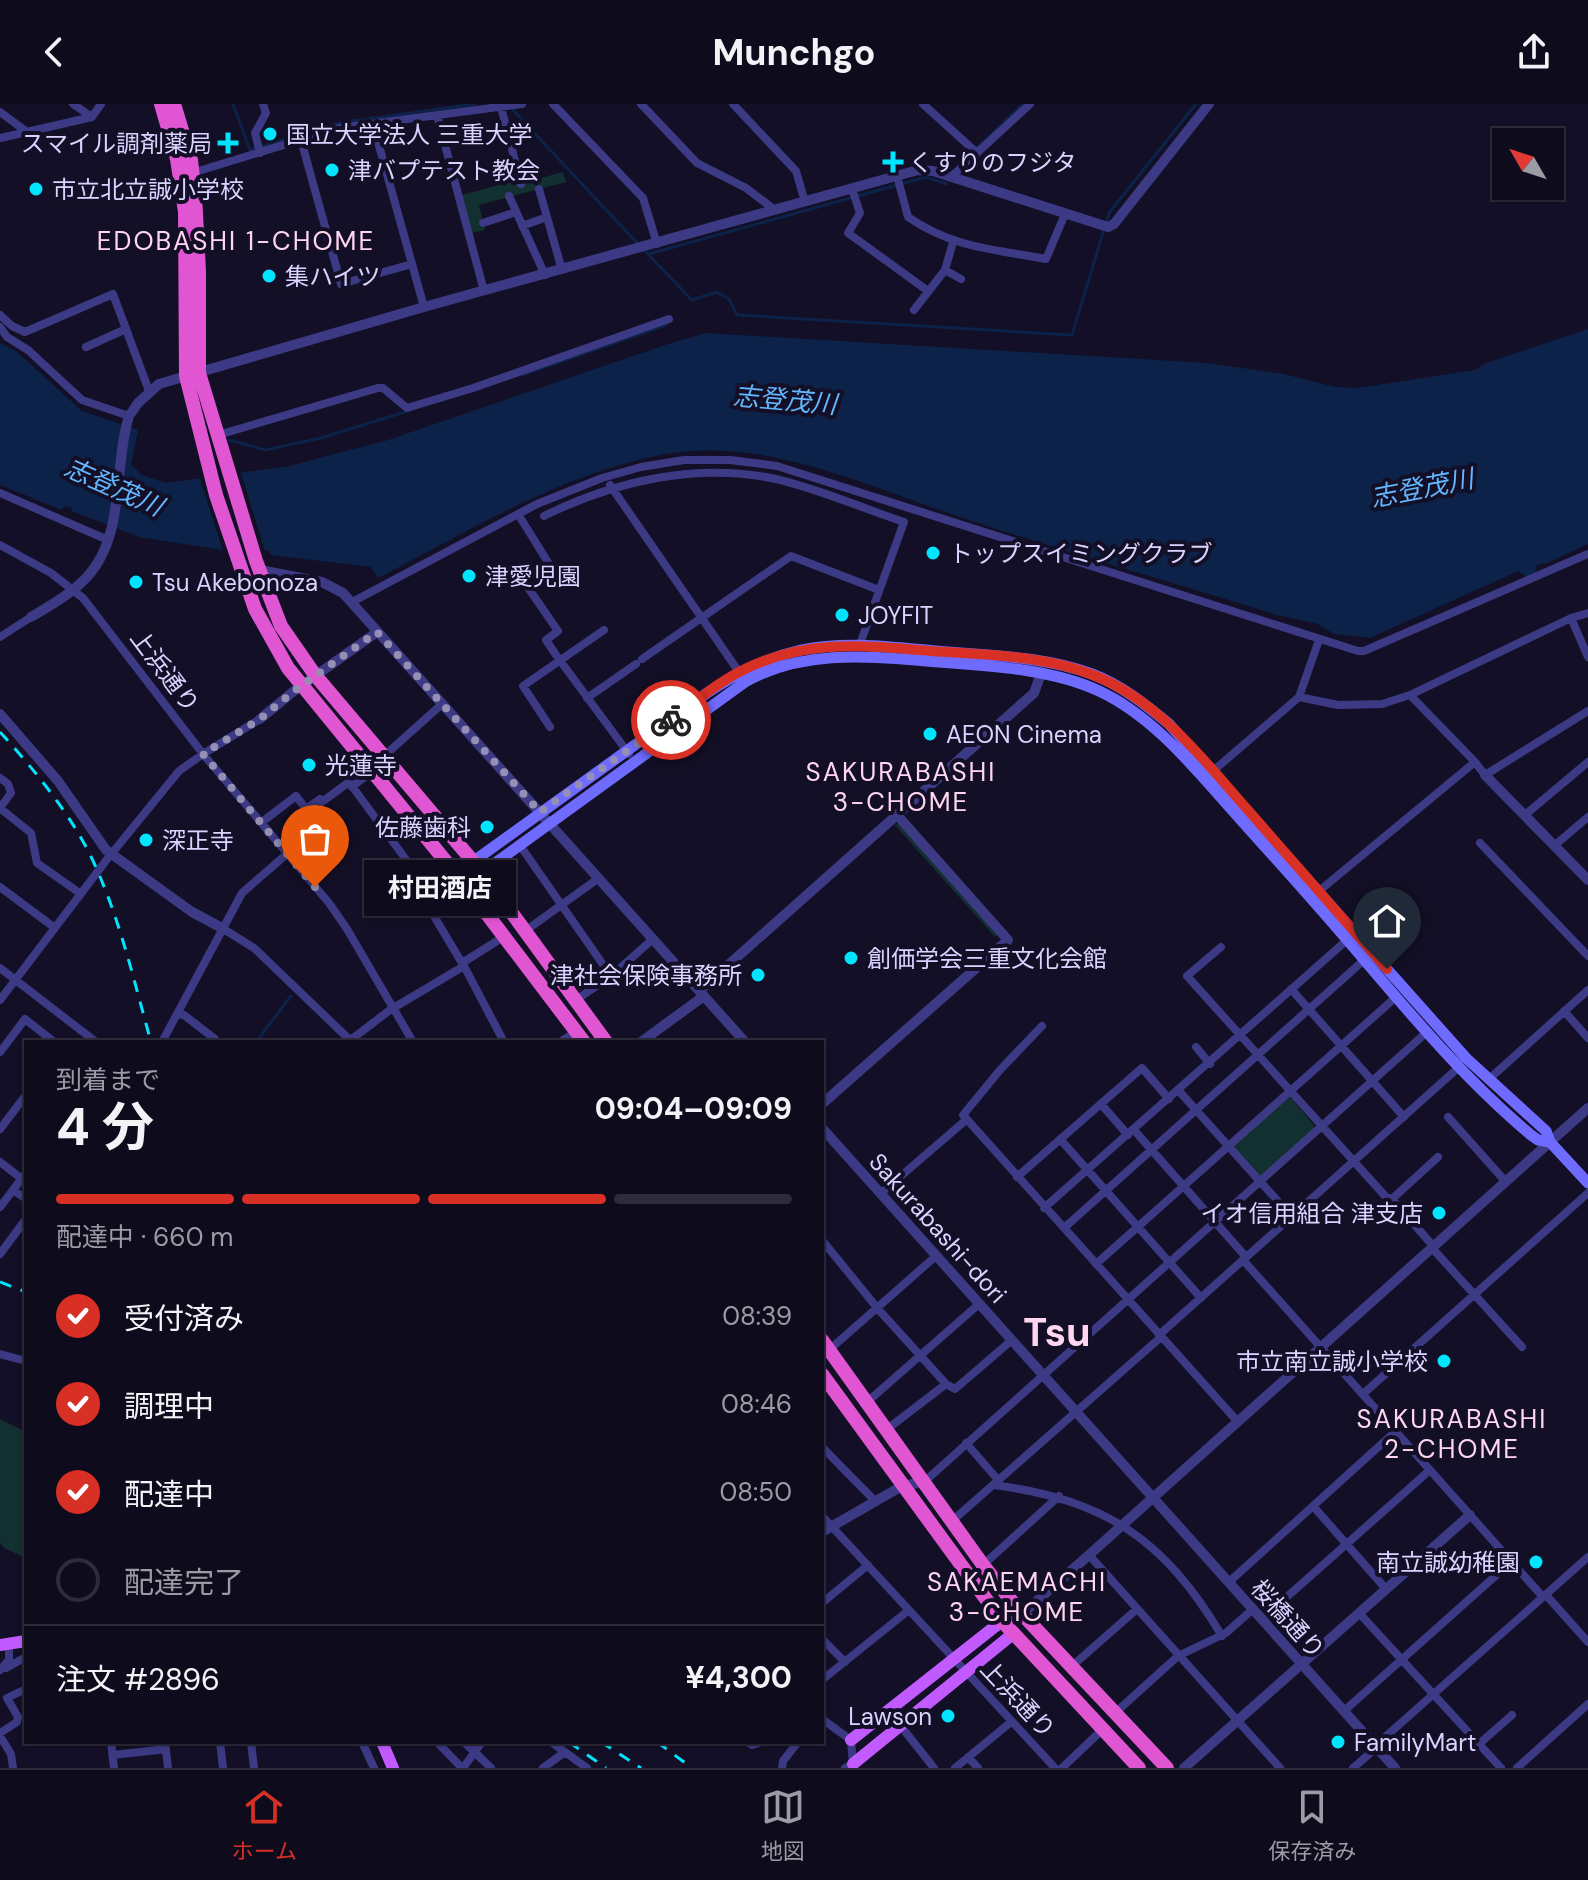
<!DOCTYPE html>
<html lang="ja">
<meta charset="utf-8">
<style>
body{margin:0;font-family:"DM Sans","Noto Sans JP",sans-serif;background:#171425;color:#f1f3f6;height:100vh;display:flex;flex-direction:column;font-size:30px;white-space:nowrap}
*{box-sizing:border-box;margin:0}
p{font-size:26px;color:#9b9ba3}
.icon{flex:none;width:44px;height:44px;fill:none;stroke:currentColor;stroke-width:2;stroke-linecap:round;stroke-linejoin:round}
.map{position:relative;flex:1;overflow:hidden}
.drawer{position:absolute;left:24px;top:936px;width:800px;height:704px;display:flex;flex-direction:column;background:#0e0b1c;border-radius:0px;box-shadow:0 2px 6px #0004,0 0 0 2px #2e2b3b}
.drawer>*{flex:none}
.needle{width:52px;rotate:309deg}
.fabs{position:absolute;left:1492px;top:24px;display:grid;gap:16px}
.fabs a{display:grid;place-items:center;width:72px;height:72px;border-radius:0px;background:#0e0b1c;box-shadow:0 2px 6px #0004,0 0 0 2px #2e2b3b;font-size:40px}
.pin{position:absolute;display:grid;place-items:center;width:68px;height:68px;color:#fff;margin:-82px -34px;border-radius:50% 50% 50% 0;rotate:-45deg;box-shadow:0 0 8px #0007}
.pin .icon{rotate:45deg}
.courier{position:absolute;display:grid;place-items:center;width:80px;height:80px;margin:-40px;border:6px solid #d93025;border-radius:50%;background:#fff;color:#222;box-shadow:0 2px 10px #0007}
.bubble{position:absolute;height:56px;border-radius:0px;background:#0e0b1c;box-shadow:0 2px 6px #0004,0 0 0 2px #2e2b3b;font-size:26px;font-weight:700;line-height:56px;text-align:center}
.overview em{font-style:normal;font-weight:700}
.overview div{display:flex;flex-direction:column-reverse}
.overview{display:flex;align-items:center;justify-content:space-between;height:136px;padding:0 32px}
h1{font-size:52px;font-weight:700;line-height:60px}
.bar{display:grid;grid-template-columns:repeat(4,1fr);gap:12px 8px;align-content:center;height:96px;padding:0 32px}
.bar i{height:10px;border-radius:6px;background:#2e2b3b}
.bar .active{background:#d93025}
.bar p{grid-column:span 4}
.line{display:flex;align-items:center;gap:20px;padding:0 32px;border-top:2px solid #2e2b3b}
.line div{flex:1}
ol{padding:0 32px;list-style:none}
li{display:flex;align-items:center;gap:24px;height:88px}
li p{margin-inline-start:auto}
li .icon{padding:8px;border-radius:50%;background:#d93025;color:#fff;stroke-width:4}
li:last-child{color:#9b9ba3}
li i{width:44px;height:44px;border:4px solid #2e2b3b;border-radius:50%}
header{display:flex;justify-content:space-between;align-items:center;height:104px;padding:0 32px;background:#0e0b1c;font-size:36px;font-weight:700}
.tab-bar{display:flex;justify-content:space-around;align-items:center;height:112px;border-top:2px solid #2e2b3b;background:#0e0b1c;font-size:22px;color:#9b9ba3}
.tab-bar a{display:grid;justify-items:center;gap:4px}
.tab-bar .active{color:#d93025}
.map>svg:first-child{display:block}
</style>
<header><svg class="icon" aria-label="back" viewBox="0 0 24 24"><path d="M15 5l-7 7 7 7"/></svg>Munchgo<svg class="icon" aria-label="share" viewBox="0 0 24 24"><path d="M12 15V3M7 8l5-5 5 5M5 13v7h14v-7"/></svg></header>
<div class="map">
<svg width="1588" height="1664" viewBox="0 0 1588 1664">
<rect width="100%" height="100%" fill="#130f26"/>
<path fill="#12302f" d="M563 68 566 78 479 101 485 126 472 129 462 91 517 76 519 80Z
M894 720 900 721 998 830 995 833Z
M1286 994H1291L1314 1021V1025L1260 1073 1233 1042Z
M0 1315 26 1328V1454L4 1444 0 1439Z"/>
<path fill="#0c2248" d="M1588 225V440L1547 459 1537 461 1535 471 1527 473 1518 467 1370 534 1334 530 1318 520 1281 512C1179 481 1077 451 975 418 878 387 769 332 666 350 562 369 471 426 378 474L371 463 271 451 268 446 248 450 139 433 72 407V404L65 402 62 406 0 381V239L16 247 82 307 138 326 131 361 142 371 166 379 289 362 388 336 668 240 706 229 1207 259 1284 270 1335 283 1357 284 1475 266 1486 259Z"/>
<path fill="#130f26" d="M240 366 265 447 273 455 266 450 248 454 224 450 199 372Z"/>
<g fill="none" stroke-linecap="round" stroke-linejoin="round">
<path stroke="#0c2248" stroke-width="3" d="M233 0 250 46 338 19 475 0
M512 5 638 140
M964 56 1023 0
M643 145 692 196 717 188 729 195 737 211 1072 231 1109 109 1196 0
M649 150 926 73 947 80
M522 271 666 221
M230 336 265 346 321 334 408 307
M256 938 291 892"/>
<path stroke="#3d3a85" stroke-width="8" d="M73 0 92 13
M553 0 643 94 657 140
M641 0 697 59 746 84 775 106
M733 0 796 67 805 98
M923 0 977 49
M501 3 521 80
M0 8 27 28 92 13 101 0
M437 11 484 187
M373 20 424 203
M0 34 27 28
M301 36 341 180 412 160
M260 49 255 29 266 9 263 0
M192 69 339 24 522 0
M897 72 908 113C953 144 993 145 1046 155L1065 110
M951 73 1030 0
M539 85 562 166
M852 85 860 109 848 129 928 187
M509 92 545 171
M483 119 516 108
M522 122 547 113
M945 166 961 175
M914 206 945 166 953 138
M0 211 12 222 25 228 113 190 149 287
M0 223 7 233 28 246 82 296 129 312
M86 243 126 225
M218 331 378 284H383L407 304 473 284 669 215
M610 381 739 568
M0 389 108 436
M518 410 554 468
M544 412C615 377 697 358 776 375 819 385 862 404 904 418L860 540
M0 441 51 469 83 494 203 650 329 799 347 825 413 938
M529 485 558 527 546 536 556 551 629 650
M352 498 537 400 602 374 641 363 684 356H730L777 362 1358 547H1364L1588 450
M1571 514 1588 553
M0 533 31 513
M642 555 791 452 879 486
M1410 591 1475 658 1485 671 1588 607
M1299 593 1338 601 1382 600 1410 591 1571 514 1588 509
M587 594 636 560
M550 623 523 582 604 526
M384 652 442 600
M1213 667 1299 593 1319 536
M0 674 8 680 11 689 0 704 31 729 37 759 81 790
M352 683 372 667
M1525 711 1588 658
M262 718 296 692 306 705 320 695 322 698 349 678 435 795 428 802 462 859
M1480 739 1588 852
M519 740 611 872
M1555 741 1588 713
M0 783 55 824
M1319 787 1475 658
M222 824 254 844 351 937
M525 827 599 774
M1221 843 1187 872 1386 1093 1392 1095 1434 1143
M464 862 504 938
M0 864 96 938
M1291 885 1404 1013
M0 896 108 754 179 667 203 650 260 615
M576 896 611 872 653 835
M1564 907 1588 934
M178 910 184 911 215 935
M1042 922 1000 966 963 1011 1238 1318
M162 938 242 789 288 749
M348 938 390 906 464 862 462 859 505 832
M560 938 576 928
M1196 943 1210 960
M0 948 25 915 54 938
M1488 976 1588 886
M1179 987 1292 1113
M1101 1000 1128 1031
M1448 1013 1506 1078
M0 1025 26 991
M1134 1026 1246 1153
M1060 1035 1201 1194
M0 1058 22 1075
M1017 1073 1142 964 1169 995
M13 1086 26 1095
M880 1090 966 1016
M1392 1095 1438 1053
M0 1103 26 1069
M1044 1104 1347 836
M1064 1124 1364 856
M822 1136 878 1205 946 1280 955 1285 1012 1236
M1432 1144 1522 1243
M0 1150 26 1115
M1243 1156 1543 1493
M1096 1160 1396 893
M1159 1231 1458 964
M829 1246 936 1152
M0 1250 26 1257
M1363 1290 1588 1089
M866 1299 979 1200
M886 1326 946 1280
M966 1339 999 1377
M822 1343 876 1398
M924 1378 1427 928
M994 1381C1106 1396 1164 1435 1222 1532
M1313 1402 1386 1485
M822 1412 1055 1664
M952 1417 1161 1233
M1089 1451 1280 1664
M983 1461 1059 1392
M1229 1478 1396 1327
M1546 1491 1588 1538
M822 1499 868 1461
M1359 1509 1501 1664
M1262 1515 1430 1366
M822 1535 845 1558
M1071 1563 1137 1505
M6 1564 26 1553
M0 1566 9 1556V1540
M822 1576 909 1506
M1344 1607 1511 1458
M1115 1609 1178 1552 1226 1529 1253 1505
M822 1615 851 1636 853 1660 845 1664
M900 1621 934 1664
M0 1629 17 1618 18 1613 7 1594 26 1585
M0 1632 11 1650 13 1664
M111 1638 114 1664
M165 1638 168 1664
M220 1638 223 1664
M251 1638 254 1664
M362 1638 374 1664
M437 1638 462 1664
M464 1638 491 1664
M551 1638 587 1664
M748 1638 752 1641 761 1638
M1479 1640 1512 1611
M1375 1642 1588 1453
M113 1651 166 1645
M968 1653 978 1664
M463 1664 482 1638
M543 1664 565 1648
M782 1664 783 1657 798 1638
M955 1664 1011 1618
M1062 1664 1102 1626
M1353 1664 1376 1644
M1517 1664 1588 1600"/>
<path stroke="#3d3a85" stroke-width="10" d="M260 466 322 478 343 489 745 938
M31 513C51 501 71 490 87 473 126 431 113 363 129 312L138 299 159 280 424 203 918 66 933 67 1108 123 1114 120 1209 0
M0 610 58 677 106 746 192 808 222 824
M260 615 294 587 377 528
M1485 671 1588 776
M699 887 1034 589 1041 570
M641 938 704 892
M822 1000 1008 836 897 711
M822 1024 1395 1664
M822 1428 902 1382 924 1378
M1002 1517 1022 1510 1089 1451 1588 1004
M1184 1664 1470 1411"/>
<path stroke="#6f6bff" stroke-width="11" d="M456 770 707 589C736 570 765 554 801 546 849 536 898 544 947 548 995 552 1047 553 1092 570 1121 581 1145 600 1169 620L1466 954 1546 1027 1550 1038 1588 1079
M465 781 745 578C801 546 865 552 927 557 983 562 1048 563 1099 587 1157 614 1199 670 1241 716 1277 756 1314 797 1349 838 1407 906 1463 974 1531 1031L1538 1036 1550 1038"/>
<path stroke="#c25bff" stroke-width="12" d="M0 1541 26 1537
M851 1636 1002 1517
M382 1638 393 1664
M853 1660 1014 1529"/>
<path stroke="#e055d1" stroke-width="14" d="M161 0 177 55 185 108 186 272 216 391 255 505 288 564 465 781 584 938
M174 0 191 56 195 91 199 167V269L256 457 281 522 315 571 482 768 606 938
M822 1236 983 1461 1022 1510 1167 1664
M822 1270 1002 1517 1139 1664"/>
<path stroke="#00e5ff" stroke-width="3" stroke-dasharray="12 10" stroke-linecap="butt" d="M0 628C38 670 76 716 98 768 122 823 135 881 151 938
M0 1178 26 1188
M569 1638 606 1664
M601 1638 641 1664
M657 1638 692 1664"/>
</g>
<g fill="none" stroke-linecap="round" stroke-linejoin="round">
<path stroke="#948fb3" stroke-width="8" stroke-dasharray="0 14.4" d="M315 783 203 650 260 615 294 587 377 528 540 708 671 616"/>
<path stroke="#d93025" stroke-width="10" d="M671 616C693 599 716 580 741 567 804 535 863 541 931 547 984 551 1043 551 1093 571 1158 596 1202 654 1247 705 1294 758 1340 812 1387 865"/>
</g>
<g fill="#00e5ff" stroke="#130f26" stroke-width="3">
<circle cx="270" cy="30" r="8"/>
<path d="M224 27h8v8h8v8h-8v8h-8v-8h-8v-8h8z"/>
<path d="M889 46h8v8h8v8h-8v8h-8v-8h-8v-8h8z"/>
<circle cx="332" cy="66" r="8"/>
<circle cx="36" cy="85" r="8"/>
<circle cx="269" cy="172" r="8"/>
<circle cx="933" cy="449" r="8"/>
<circle cx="469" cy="472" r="8"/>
<circle cx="136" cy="478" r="8"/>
<circle cx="842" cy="511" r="8"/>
<circle cx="930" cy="630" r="8"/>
<circle cx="309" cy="661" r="8"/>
<circle cx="487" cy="723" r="8"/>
<circle cx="146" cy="736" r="8"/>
<circle cx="851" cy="854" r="8"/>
<circle cx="758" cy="871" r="8"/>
<circle cx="1439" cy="1109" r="8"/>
<circle cx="1444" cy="1257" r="8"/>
<circle cx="1536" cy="1458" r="8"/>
<circle cx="948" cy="1612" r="8"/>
<circle cx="1338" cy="1638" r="8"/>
</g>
<g text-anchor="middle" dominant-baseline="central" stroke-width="8" stroke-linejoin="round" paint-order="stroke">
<g font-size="24" fill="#d9d4ff" stroke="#130f26" text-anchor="start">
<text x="286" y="30">国立大学法人 三重大学</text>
<text x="212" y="39" text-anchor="end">スマイル調剤薬局</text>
<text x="909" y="58">くすりのフジタ</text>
<text x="348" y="66">津バプテスト教会</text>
<text x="52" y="85">市立北立誠小学校</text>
<text x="285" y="172">集ハイツ</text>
<text x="949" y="449">トップスイミングクラブ</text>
<text x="485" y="472">津愛児園</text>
<text x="152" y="478">Tsu Akebonoza</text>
<text x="858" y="511">JOYFIT</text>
<text x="946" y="630">AEON Cinema</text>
<text x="325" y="661">光蓮寺</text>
<text x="471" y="723" text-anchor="end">佐藤歯科</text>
<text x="162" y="736">深正寺</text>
<text x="867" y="854">創価学会三重文化会館</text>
<text x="742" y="871" text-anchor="end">津社会保険事務所</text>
<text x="1423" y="1109" text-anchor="end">イオ信用組合 津支店</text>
<text x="1428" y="1257" text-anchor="end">市立南立誠小学校</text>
<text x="1520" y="1458" text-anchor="end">南立誠幼稚園</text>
<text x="932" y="1612" text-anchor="end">Lawson</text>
<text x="1354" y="1638">FamilyMart</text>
</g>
<g font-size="24" fill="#d9d4ff" stroke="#130f26">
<text transform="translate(165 567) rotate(53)">上浜通り</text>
<text transform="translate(938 1124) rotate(48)">Sakurabashi-dori</text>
<text transform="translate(1288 1515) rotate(48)">桜橋通り</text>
<text transform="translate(1018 1595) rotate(47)">上浜通り</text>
</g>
<g font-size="26" letter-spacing="2" fill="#ffd6f0" stroke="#130f26">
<text x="236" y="137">EDOBASHI 1-CHOME</text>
<text x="901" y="668">SAKURABASHI<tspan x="901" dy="30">3-CHOME</tspan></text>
<text x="1452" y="1315">SAKURABASHI<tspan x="1452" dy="30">2-CHOME</tspan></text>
<text x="1017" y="1478">SAKAEMACHI<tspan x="1017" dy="30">3-CHOME</tspan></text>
</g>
<g font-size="26" font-style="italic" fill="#62b6ff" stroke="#130f26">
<text transform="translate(785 296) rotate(5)">志登茂川</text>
<text transform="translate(114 383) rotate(24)">志登茂川</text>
<text transform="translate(1422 384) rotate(-11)">志登茂川</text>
</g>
<g font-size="40" font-weight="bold" fill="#ffd6f0" stroke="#130f26">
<text x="1057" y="1228">Tsu</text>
</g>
</g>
</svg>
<div class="fabs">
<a><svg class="needle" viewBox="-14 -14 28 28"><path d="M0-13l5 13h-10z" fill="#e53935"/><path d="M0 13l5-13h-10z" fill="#9b9ba3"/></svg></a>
</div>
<div class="pin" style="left:315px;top:783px;background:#ea580c"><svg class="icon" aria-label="bag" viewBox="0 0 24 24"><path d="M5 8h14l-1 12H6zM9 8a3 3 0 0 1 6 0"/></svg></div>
<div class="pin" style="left:1387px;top:865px;background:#1f2937"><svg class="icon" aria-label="home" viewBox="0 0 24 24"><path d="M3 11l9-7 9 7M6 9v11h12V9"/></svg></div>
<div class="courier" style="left:671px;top:616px"><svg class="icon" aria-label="bike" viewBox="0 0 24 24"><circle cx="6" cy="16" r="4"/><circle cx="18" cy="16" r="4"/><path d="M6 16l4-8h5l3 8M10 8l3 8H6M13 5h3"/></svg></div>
<div class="bubble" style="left:364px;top:756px;width:152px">村田酒店</div>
<section class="drawer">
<div class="overview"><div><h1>4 分</h1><p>到着まで</p></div><em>09:04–09:09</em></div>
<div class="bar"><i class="active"></i><i class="active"></i><i class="active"></i><i></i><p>配達中 · 660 m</p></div>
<ol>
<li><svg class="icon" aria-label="check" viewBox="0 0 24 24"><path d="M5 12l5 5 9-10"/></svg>受付済み<p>08:39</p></li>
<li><svg class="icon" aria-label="check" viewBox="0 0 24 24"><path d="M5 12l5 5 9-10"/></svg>調理中<p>08:46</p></li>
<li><svg class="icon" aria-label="check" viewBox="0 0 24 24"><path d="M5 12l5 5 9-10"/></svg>配達中<p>08:50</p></li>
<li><i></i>配達完了</li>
</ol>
<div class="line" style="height:104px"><div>注文 #2896</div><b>¥4,300</b></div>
</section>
</div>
<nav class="tab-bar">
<a class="active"><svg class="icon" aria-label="home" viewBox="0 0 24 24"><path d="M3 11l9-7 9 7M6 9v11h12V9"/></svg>ホーム</a>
<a><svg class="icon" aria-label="map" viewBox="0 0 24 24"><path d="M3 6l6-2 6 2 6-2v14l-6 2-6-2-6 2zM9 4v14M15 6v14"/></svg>地図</a>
<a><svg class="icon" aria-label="saved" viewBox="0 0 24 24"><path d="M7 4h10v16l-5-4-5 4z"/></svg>保存済み</a>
</nav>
